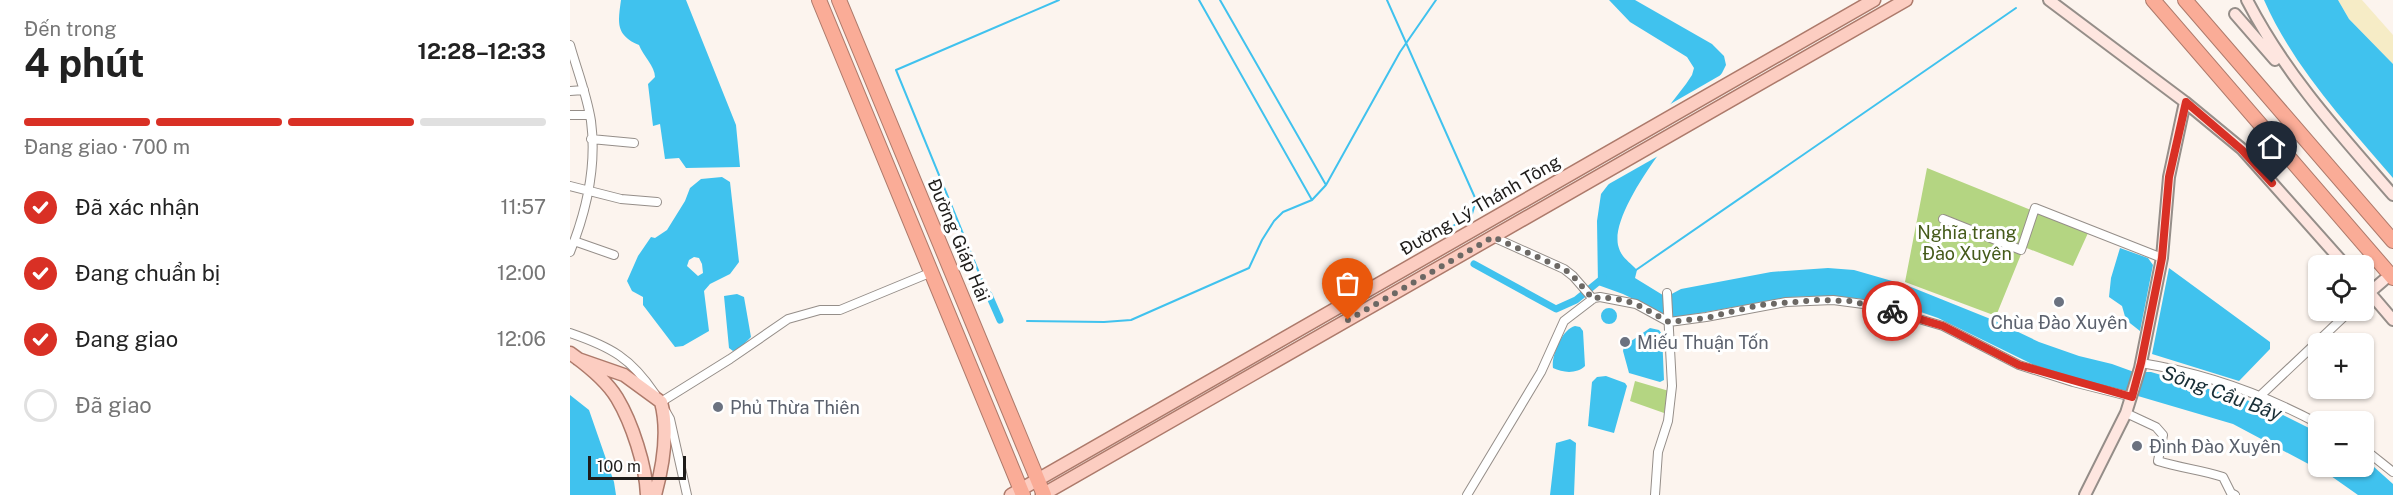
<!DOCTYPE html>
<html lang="vi">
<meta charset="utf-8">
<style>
body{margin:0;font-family:"Public Sans",sans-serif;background:#f2f2f2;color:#222;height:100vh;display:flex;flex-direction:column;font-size:22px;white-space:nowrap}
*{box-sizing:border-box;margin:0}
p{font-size:20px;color:#767676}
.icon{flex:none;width:33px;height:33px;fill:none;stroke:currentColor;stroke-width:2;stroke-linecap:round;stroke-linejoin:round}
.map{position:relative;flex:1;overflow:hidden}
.drawer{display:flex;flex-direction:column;background:#fff;width:570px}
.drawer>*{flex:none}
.tools{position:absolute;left:1738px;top:255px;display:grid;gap:12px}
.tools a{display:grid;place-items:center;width:66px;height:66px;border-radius:9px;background:#fff;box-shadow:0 2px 4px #0004;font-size:30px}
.scale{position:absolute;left:18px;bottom:15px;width:98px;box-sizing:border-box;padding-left:6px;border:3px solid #1e1c1a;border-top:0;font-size:16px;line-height:21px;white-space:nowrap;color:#1e1c1a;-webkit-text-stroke:4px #fff;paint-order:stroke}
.pin{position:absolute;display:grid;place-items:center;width:51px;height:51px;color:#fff;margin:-62px -26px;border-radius:50% 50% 50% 0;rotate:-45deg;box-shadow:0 0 6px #0007}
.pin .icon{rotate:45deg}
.courier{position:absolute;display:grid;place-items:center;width:60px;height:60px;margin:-30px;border:4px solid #d93025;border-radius:50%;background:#fff;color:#222;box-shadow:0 2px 8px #0007}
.headline em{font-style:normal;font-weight:700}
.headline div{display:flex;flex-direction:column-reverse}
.headline{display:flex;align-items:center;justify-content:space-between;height:102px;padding:0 24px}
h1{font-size:39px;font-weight:700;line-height:45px}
.bar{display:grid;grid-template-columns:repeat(4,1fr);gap:9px 6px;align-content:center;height:72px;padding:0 24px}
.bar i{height:8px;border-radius:4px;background:#e0e0e0}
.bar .current{background:#d93025}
.bar p{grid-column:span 4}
ol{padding:0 24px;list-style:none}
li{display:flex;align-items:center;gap:18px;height:66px}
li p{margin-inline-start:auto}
li .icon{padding:6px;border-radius:50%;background:#d93025;color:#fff;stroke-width:4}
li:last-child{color:#767676}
li i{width:33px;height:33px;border:3px solid #e0e0e0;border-radius:50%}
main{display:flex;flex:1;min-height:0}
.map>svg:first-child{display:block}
</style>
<main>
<section class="drawer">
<div class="headline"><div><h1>4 phút</h1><p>Đến trong</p></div><em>12:28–12:33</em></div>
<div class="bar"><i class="current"></i><i class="current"></i><i class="current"></i><i></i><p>Đang giao · 700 m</p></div>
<ol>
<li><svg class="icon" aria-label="check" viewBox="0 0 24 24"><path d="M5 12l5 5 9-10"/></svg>Đã xác nhận<p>11:57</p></li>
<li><svg class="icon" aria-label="check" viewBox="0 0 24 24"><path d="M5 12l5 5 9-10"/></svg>Đang chuẩn bị<p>12:00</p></li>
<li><svg class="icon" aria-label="check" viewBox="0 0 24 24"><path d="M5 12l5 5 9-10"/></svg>Đang giao<p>12:06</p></li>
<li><i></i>Đã giao</li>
</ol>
</section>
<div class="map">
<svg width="1823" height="495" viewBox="0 0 1823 495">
<rect width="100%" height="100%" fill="#fcf4ee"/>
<path fill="#b4d582" d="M1357 168 1518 233 1503 266 1454 247 1426 316 1335 282Z
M1065 381 1099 391 1094 413 1060 401Z"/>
<path fill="#f6ecc6" d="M1768 0H1792L1823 35V64L1779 19Z"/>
<path fill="#40c2ee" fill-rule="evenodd" d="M51 0H116L166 125 170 167 116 168 109 158 95 159 90 124 83 126 78 84 85 77C85 66 73 56 69 45 45 35 48 22 51 0Z
M1039 0H1065L1142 44 1154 56 1156 65 1152 73C1126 107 1040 204 1048 245 1051 258 1059 261 1067 270L1065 278 1096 297 1111 289 1201 272 1258 268 1284 270 1336 285 1423 320 1469 342 1509 356 1542 364 1564 372H1581L1693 405 1749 433V466H1794V458L1823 484V495H1788L1761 476 1663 424 1466 366 1368 318 1322 302 1263 296 1221 297 1102 318 1053 294 1028 285 1027 221 1031 194 1116 84 1122 75 1124 68 1117 57 1060 22Z
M1694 0H1768L1779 19 1823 64V178C1775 122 1724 68 1694 0Z
M152 177 160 182 169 262 160 274 140 284 134 291 139 331 113 346 105 347 73 305V297L62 291 57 281 68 256 81 237 85 238 97 230 115 201 120 188 131 179ZM124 257 129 258 132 264 133 273 128 276 117 266 119 260Z
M1550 248 1578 258 1583 265 1570 331 1556 320 1552 306 1539 297 1541 278Z
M1599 268 1700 342V349L1669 381 1582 354Z
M167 294 174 297 181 337 169 349 163 351 159 348 154 296Z
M1031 316a8 8 0 1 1 16 0a8 8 0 1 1-16 0Z
M1005 326 1010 327 1013 331 1015 366C1007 374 993 373 983 368 981 356 992 329 1005 326Z
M1080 328 1089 330 1092 334 1094 380 1090 382 1059 373 1053 351 1054 346Z
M1036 376 1055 383 1057 386 1044 433 1018 426 1022 382 1027 377Z
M0 395 19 410 44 482 46 495H0Z
M1000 439 1006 443 1004 495H980L986 443Z"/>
<path fill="#fcf4ee" d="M1156 72 1097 151 1030 189 1090 110Z"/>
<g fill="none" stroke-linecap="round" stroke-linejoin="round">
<path stroke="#40c2ee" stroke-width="2" d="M629 0 742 200
M650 0 756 185
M817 0 906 200 902 214 859 241
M1066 270 1446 8
M414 285 326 70 489 0
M457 321 534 322 561 320 679 268 692 240 704 221 713 212 742 200 756 185 830 52 866 0"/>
<path stroke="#40c2ee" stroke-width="7" d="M904 264 986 309 1006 300 1033 278
M419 295 430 320"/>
<g stroke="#958e89" stroke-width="10">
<path id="street" d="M0 45C7 70 17 95 21 121 27 167 17 210 0 252
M0 91 14 90
M0 115H19
M21 139 64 143
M0 186 51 199 87 202
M1373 219 1451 250 1465 208 1592 258
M923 237 994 269 1003 276 1023 299
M4 241 44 255
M1099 322 1136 317 1216 302 1263 300 1301 305 1373 326 1449 365 1503 382 1562 397
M0 333C41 347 61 358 85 394
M1571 363C1634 373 1693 394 1749 424
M1691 395 1781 310
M91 402 160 359 218 319 250 310H270L362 272
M96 412 100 419 117 495
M1556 413 1586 427 1593 435 1588 461C1610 468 1632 470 1653 477L1661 493 1665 495
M1794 449 1823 472
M897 495 971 372 994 321 1024 298 1030 297 1066 304 1099 322
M1085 495 1088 452 1098 421 1102 386 1097 293"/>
</g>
<g stroke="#958e89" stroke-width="14">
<path id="secondary" d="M1479 0 1615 102 1672 149 1776 266
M1677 0C1715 74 1769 133 1823 195
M1665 14 1705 60
M1794 286 1823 320
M1800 292 1814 280
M1515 495 1556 413 1570 368 1592 258 1599 177 1615 102"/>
</g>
<g stroke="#ad7a6b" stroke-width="15">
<path id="primary" d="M0 353C17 365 36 380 47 398 62 423 76 466 77 495
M8 359 54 375 91 402C99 432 93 466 85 495
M441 495 1304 0
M472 495 1336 0"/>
</g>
<g stroke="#ad7a6b" stroke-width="16">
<path id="highway" d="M249 0 453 495
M269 0 474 495
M1583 0 1823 278
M1615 0 1823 241"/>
</g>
<use href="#street" stroke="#fff" stroke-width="8"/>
<use href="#secondary" stroke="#fee6e0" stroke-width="10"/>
<use href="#primary" stroke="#fccdc1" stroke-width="12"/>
<use href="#highway" stroke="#faac97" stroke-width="14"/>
</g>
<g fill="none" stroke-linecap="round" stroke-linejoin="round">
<path stroke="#6c6864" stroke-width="6" stroke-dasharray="0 10.8" d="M778 320 923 237 994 269 1003 276 1023 299 1030 297 1052 300 1066 304 1099 322 1136 318 1190 305 1248 300 1280 301 1322 311"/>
<path stroke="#d93025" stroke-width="8" d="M1322 311 1373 326 1449 365 1562 397 1571 363 1592 258 1599 177 1616 102 1672 150 1702 183"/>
</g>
<g fill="#6b7280" stroke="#fff" stroke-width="2">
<circle cx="1489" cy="302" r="6"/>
<circle cx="1055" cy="342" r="6"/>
<circle cx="148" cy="407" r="6"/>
<circle cx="1567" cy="446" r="6"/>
</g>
<g text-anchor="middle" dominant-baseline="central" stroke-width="6" stroke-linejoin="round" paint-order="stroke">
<g font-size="18" fill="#1e1c1a" stroke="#fff">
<text transform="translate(910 205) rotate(-30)">Đường Lý Thánh Tông</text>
<text transform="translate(389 240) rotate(67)">Đường Giáp Hải</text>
</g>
<g font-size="18" fill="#455b1a" stroke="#fff">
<text x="1397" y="232">Nghĩa trang<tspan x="1397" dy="21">Đào Xuyên</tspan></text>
</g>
<g font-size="18" fill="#5b616d" stroke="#fff" text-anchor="start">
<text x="1489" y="322" text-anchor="middle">Chùa Đào Xuyên</text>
<text x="1067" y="342">Miếu Thuận Tốn</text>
<text x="160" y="407">Phủ Thừa Thiên</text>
<text x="1579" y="446">Đình Đào Xuyên</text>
</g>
<g font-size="20" font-style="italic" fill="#182e36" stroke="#fff">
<text transform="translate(1652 393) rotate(20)">Sông Cầu Bây</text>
</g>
</g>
</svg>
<div class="tools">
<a><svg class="icon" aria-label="locate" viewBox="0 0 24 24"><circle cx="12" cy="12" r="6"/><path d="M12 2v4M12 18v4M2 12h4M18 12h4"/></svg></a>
<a>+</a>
<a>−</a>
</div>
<div class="scale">100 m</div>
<div class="pin" style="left:778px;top:320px;background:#ea580c"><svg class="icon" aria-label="bag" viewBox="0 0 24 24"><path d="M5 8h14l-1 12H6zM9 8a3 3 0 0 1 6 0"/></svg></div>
<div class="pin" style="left:1702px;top:183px;background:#1f2937"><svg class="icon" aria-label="home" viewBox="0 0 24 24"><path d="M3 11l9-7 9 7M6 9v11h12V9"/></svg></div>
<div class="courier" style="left:1322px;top:311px"><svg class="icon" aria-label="bike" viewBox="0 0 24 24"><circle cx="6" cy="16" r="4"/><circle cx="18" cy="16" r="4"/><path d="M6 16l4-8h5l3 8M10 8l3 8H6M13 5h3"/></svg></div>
</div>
</main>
